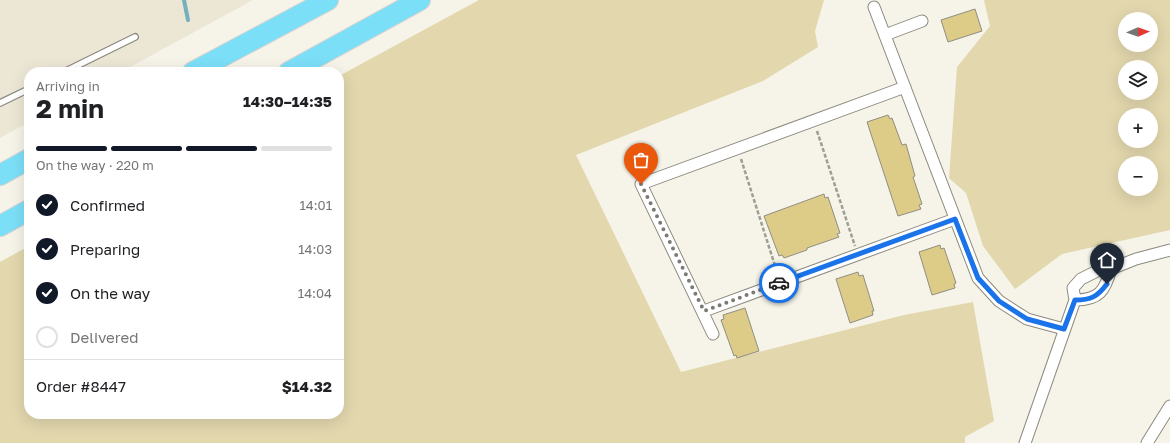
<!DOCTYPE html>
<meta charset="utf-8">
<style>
body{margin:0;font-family:"Golos Text",sans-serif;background:#f6f6f6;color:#202124;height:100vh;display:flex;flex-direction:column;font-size:15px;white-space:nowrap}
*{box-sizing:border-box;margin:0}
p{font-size:13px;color:#757577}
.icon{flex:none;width:22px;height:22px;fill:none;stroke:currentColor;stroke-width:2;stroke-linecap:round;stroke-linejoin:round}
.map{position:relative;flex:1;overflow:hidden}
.sheet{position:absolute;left:24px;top:67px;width:320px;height:352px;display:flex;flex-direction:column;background:#fff;border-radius:16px;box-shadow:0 4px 16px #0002}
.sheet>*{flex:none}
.needle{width:26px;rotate:88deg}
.fabs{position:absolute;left:1118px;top:12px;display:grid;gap:8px}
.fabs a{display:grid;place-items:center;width:40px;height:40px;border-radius:50%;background:#fff;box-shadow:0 4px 16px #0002;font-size:20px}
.pin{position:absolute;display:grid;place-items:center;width:34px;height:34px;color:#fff;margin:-41px -17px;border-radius:50% 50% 50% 0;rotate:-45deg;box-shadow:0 0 4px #0007}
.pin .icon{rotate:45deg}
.courier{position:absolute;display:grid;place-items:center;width:40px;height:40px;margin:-20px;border:3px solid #1a73e8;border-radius:50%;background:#fff;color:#222;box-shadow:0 1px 5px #0007}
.head em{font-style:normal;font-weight:700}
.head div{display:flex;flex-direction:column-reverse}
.head{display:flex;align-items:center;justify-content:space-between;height:68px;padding:0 12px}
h1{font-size:26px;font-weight:700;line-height:30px}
.bar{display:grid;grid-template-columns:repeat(4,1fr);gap:6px 4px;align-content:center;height:48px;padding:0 12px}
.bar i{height:5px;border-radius:3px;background:#e0e0e0}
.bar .on{background:#111827}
.bar p{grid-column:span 4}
.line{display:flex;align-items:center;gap:10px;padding:0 12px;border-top:1px solid #e0e0e0}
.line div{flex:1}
ol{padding:0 12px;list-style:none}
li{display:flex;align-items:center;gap:12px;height:44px}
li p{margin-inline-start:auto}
li .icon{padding:4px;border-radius:50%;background:#111827;color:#fff;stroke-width:4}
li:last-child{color:#757577}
li i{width:22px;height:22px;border:2px solid #e0e0e0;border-radius:50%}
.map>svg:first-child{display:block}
</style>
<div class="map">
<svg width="1170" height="443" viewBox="0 0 1170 443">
<rect width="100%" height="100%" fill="#f6f4e8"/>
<path fill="#ece7d5" d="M0 0H253L121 72H29V122L0 138Z"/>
<path fill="#e2d7ad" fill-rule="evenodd" d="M479 0H824L815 31 818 47 763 81 576 155 681 372 904 315 973 302 994 421 965 437V443H0V262L29 246V414H339V76Z
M984 0H1170V230L1062 254 1015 289 983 246 966 193 949 178 957 67 990 26ZM1125 19H1151V45H1125ZM1125 67H1151V93H1125ZM1125 115H1151V141H1125ZM1125 163H1151V189H1125Z"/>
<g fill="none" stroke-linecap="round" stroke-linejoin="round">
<path stroke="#74b0be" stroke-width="4" d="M184 0 188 20"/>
</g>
<path fill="#ddcb88" stroke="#908e83" d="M975 9 982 31 948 42 941 20Z
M888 115 890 119 892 118 902 145 906 144 915 176 913 177 922 204 919 205 921 209 898 216 867 122Z
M824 194 825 198 828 197 840 233 837 234 839 237 807 248V250L784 258 782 255 779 256 764 216Z
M940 245 941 249 944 248 956 283 954 284 955 288 932 295 919 252Z
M858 272 859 276 863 275 874 311H872L873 315 850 323 836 279Z
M745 308 759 351 737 358 736 355 734 356 721 320 724 319 723 315Z"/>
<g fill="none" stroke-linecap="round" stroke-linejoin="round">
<g stroke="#8c897f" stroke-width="8">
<path id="lane" d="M64 72 135 37
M0 103 29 89"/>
</g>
<g stroke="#8c897f" stroke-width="13">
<path id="street" d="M874 7 978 278 999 301 1027 319 1064 329
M885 35 922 21
M1075 300C1099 300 1105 291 1111 269
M704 311 955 219
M713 334 641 184 905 87
M1025 443 1075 300 1073 288 1081 279 1099 270 1111 269 1136 259 1170 250
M1147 443 1170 406"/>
</g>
<g stroke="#d3d3d2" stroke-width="22">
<path id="highway" d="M193 72 328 0
M289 72 420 0
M0 175 29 159
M0 226 29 210"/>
</g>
<path stroke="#9f9d95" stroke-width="2.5" stroke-dasharray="4 2" stroke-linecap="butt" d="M817 131 855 246
M741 159 777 272"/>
<use href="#lane" stroke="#fff" stroke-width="5.5"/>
<use href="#street" stroke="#fff" stroke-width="11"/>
<use href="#highway" stroke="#7cdff8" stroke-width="20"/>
</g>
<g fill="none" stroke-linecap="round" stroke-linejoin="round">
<path stroke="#7b7a73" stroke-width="4" stroke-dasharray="0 7.2" d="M641 184 704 311 779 283"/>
<path stroke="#1a73e8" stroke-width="5" d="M779 283 955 219 978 278 999 301 1027 319 1064 329 1075 300C1091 300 1097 297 1107 284"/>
</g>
</svg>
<div class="fabs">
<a><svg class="needle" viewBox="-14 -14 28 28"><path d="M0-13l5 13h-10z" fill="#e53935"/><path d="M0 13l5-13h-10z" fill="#757577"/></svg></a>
<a><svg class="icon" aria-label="layers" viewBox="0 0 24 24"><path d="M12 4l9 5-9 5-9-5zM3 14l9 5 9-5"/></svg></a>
<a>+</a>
<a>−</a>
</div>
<div class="pin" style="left:641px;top:184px;background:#ea580c"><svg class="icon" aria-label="bag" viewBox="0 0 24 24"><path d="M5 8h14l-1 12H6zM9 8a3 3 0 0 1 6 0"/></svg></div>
<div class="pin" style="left:1107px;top:284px;background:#1f2937"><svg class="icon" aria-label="home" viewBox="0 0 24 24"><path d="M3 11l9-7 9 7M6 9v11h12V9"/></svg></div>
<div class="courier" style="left:779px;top:283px"><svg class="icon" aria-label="car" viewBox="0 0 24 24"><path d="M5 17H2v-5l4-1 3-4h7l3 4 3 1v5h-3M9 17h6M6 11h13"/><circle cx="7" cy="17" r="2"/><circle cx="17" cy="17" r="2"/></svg></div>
<section class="sheet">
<div class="head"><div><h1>2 min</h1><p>Arriving in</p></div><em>14:30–14:35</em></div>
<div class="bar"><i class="on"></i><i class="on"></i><i class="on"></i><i></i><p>On the way · 220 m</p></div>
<ol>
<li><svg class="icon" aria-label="check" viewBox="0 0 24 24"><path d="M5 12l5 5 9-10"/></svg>Confirmed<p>14:01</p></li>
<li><svg class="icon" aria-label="check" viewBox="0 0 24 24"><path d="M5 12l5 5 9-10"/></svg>Preparing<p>14:03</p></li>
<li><svg class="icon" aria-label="check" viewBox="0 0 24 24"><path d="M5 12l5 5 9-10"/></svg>On the way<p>14:04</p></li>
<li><i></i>Delivered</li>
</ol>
<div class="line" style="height:52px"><div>Order #8447</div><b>$14.32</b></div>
</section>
</div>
